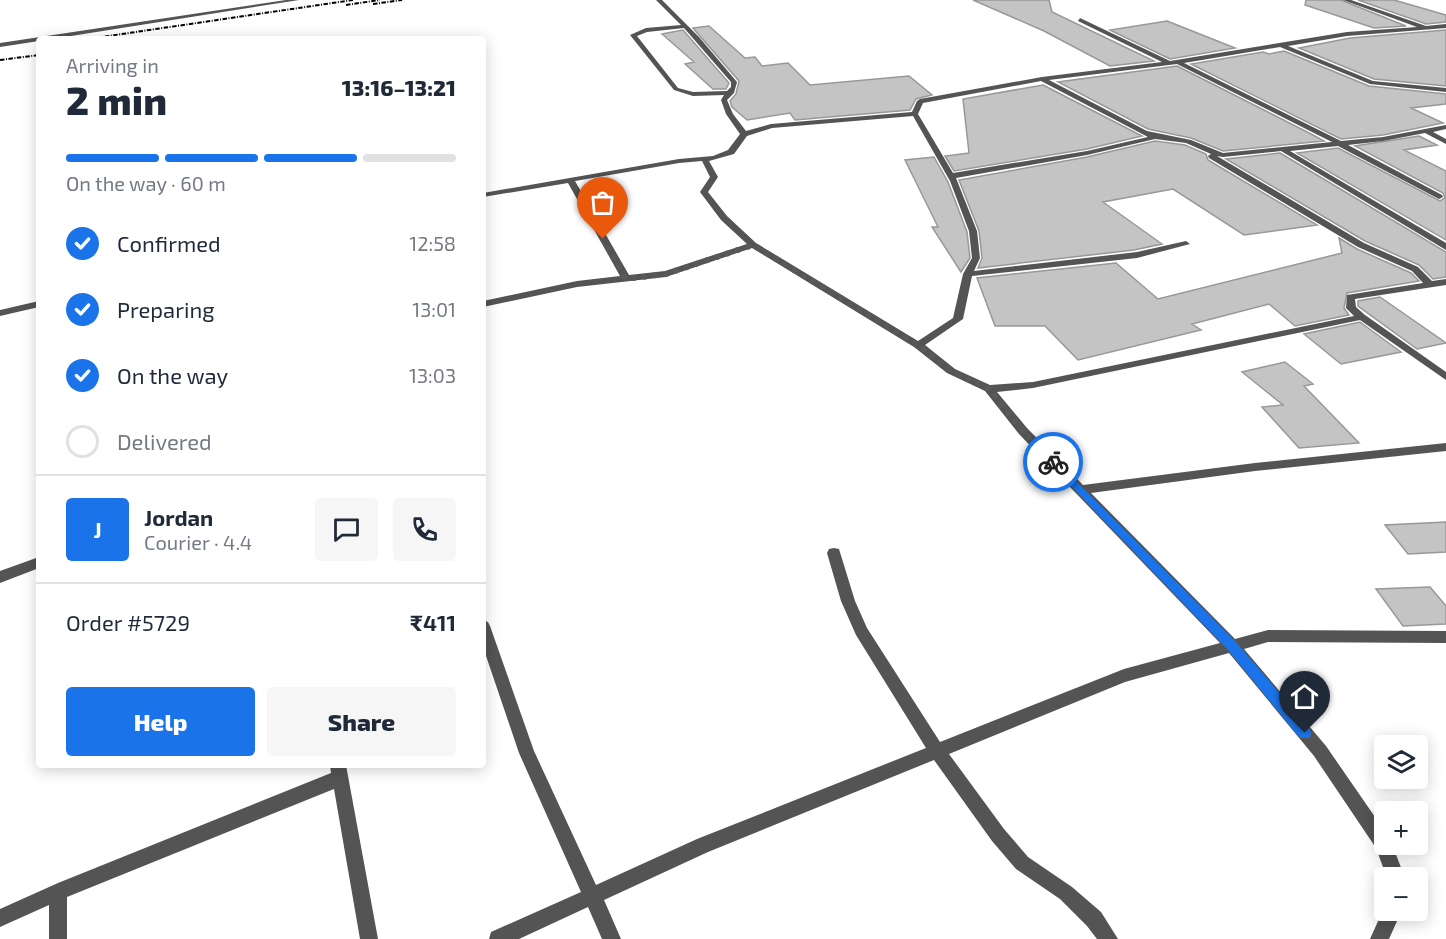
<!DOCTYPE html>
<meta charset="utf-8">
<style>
body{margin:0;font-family:"Exo 2",sans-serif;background:#f6f6f7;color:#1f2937;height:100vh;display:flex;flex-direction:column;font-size:22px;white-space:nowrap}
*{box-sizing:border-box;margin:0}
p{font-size:20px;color:#747a83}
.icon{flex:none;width:33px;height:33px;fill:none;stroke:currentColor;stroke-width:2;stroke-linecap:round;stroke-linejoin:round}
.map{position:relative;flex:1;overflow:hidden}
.sheet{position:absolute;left:36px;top:36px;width:450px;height:732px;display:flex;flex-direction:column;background:#fff;border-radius:6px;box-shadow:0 3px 15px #0003}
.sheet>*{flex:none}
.controls{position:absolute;left:1374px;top:735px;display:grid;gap:12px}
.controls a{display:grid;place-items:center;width:54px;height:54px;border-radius:6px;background:#fff;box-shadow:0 3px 15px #0003;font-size:30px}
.pin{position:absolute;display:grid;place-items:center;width:51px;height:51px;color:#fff;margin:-62px -26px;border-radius:50% 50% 50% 0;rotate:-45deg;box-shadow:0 0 6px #0007}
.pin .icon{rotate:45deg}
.courier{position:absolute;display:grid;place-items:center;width:60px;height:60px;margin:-30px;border:4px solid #1a73e8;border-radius:50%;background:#fff;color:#222;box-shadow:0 2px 8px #0007}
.headline em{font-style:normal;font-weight:800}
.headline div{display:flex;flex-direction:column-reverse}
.headline{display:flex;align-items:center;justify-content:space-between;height:102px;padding:0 30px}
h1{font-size:39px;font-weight:800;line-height:45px}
.bar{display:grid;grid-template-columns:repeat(4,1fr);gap:9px 6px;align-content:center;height:72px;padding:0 30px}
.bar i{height:8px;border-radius:4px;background:#e0e1e3}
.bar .on{background:#1a73e8}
.bar p{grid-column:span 4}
.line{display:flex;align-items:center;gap:15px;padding:0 30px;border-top:2px solid #e0e1e3}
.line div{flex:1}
.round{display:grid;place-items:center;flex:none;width:63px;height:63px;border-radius:6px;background:#f6f6f7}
ol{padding:0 30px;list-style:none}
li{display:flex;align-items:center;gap:18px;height:66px}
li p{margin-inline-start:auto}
li .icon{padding:6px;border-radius:50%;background:#1a73e8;color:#fff;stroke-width:4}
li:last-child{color:#747a83}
li i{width:33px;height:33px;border:3px solid #e0e1e3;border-radius:50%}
.cta{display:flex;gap:12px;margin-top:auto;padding:12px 30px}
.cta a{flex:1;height:69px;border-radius:6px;background:#1a73e8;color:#fff;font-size:24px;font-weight:800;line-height:69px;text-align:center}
.cta a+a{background:#f6f6f7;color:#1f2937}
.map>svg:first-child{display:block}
</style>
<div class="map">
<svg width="1446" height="939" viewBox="0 0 1446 939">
<rect width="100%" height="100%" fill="#fff"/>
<path fill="#c4c4c4" stroke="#989898" stroke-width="1.5" d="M973 0H1049L1052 12 1154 61 1110 66 1044 31Z
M1306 0H1341L1406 26 1374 28 1305 5Z
M1358 0H1394L1446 15V22L1426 24Z
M1167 21 1235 48 1170 59 1110 30Z
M709 26 745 58 755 57 762 66 788 63 810 85 909 76 932 95 916 99 910 110 795 120 790 113 747 120 732 107 730 101 736 94 739 81 693 28Z
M683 30 729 83 726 89H713L685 64 694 62 662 34Z
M1446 30V86L1374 79 1299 48 1350 38Z
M1284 51 1369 86 1446 94V104L1411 108 1443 123 1383 135 1341 139 1191 64 1263 52 1269 54Z
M1177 66 1311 134 1324 141 1223 151 1191 138 1148 129 1058 82Z
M1043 85 1142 136 1087 149 954 171 945 156 969 153 963 99Z
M1419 136 1437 145 1404 150 1446 171V240L1297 153 1338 148 1440 201 1445 198 1443 193 1355 146Z
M1155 141 1185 145 1206 154 1208 160 1317 225 1244 235 1173 189 1103 202 1162 244 1134 250 978 268 982 258 979 231 959 180 1087 157Z
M1280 153 1446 252V277L1433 279 1419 265 1365 241 1226 159Z
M934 157 948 182 967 232 970 258 961 272 932 227H938L905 160Z
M1339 238 1357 249 1411 273 1419 281 1347 293 1344 308 1349 315 1295 326 1269 304 1192 324 1201 330 1078 360 1045 326H995L977 278 1116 263 1158 299 1342 253Z
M1380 297 1446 343 1417 349 1358 306V301Z
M1360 322 1401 352 1341 364 1304 334Z
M1285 362 1313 384 1304 386 1359 443 1299 448 1262 407 1283 405 1242 372Z
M1446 522V552L1408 554 1385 525Z
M1430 587 1446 606V624L1403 626 1376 589Z"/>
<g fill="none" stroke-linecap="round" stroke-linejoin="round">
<path fill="#545454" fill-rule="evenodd" d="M656 0H662L699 37 737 82 734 93 727 100 733 114 746 131 771 124 912 112 917 101 920 99 1042 77 1162 62 1078 21 1080 18 1170 61 1347 32 1417 27 1343 0H1351L1426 26 1446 24V28L1347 36 1288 46 1373 81 1446 88V92L1370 84 1280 47 1184 63 1341 141 1383 137 1446 125V129L1433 132 1446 139V144L1425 133 1383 141 1348 145 1442 195 1443 197 1439 199 1338 146 1290 151 1446 243V250L1281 151 1223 157 1217 156 1364 243 1418 267 1432 281 1446 279V285L1355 299 1356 307 1365 315 1446 372V380L1360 320 1033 388 997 392 1027 428 1083 485 1255 463 1446 443V451L1255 471 1091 493 1235 639 1268 630 1446 631V643L1268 642 1244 649 1326 746 1384 830V844H1392L1405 878H1387L1376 848 1314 756 1229 653 1125 682 949 754 1004 829 1028 857 1072 887 1101 912 1118 939H1097L1087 926 1060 899 1016 869 992 841 934 760 708 852 604 900 621 939H602L588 907 519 939H489L491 932 581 892 519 753 483 647V620L488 622 490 626 534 751 596 885 697 839 926 748 856 635 841 601 827 553 829 549 834 548 839 549 855 601 867 628 940 742 1124 669 1220 643 1019 434 985 391 947 373 914 347 752 248 666 277 577 287 483 307V301L577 281 620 276 568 183 483 197V193L679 159 713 156 728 150 740 134 726 114 721 100 724 95 693 96 674 90 630 35 646 28 681 25ZM684 28 731 82V87L727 91 693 92 678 88 637 36 647 32ZM1177 64 1312 132 1332 142 1223 153 1191 140 1147 131 1049 80ZM1041 81 1148 137 1087 151 953 173 918 114 923 103ZM913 116 950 181 969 231 972 258 963 274 953 318 918 341 756 243 727 216 708 192 718 177 709 161 734 154 747 136 772 128ZM1155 139 1186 143 1211 154 1208 156 1209 158 1358 247 1412 271 1423 283 1347 295 1346 308 1354 316 1033 382 990 385 955 369 925 345 963 319 972 276 1137 258 1190 244 1186 241 1137 252 974 271 980 258 977 231 956 178 1087 155ZM702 161 710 177 700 192 721 220 747 244 665 271 629 275 575 181 679 163Z
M39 301V307L0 316V310Z
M39 557V568L0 583V571Z
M330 765H346L378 939H360L334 789 67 897V939H49V905L0 927V909L58 883 331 773Z
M1384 908V910H1402L1389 939H1370Z"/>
<path fill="#545454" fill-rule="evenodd" d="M286 0H299L52 39H39V41L0 47V43Z"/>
<path stroke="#000" stroke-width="2" stroke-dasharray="4.5 1.5 1 1.5" stroke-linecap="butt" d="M373 4 402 0
M346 5 380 0
M88 39 353 0
M0 60 39 55"/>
</g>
<path fill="#1a73e8" d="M1053 458 1236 642 1310 729 1311 733 1310 738H1300L1228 650 1050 464 1049 462Z"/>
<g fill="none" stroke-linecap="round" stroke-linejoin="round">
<path stroke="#595959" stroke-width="6" stroke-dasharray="0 10.8" d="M603 239 626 279 666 274 753 245 918 345 951 371 989 389 1023 431 1053 462"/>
</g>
</svg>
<div class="controls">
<a><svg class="icon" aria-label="layers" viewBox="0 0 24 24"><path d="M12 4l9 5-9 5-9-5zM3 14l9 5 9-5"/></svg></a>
<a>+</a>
<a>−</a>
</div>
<div class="pin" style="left:603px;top:239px;background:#ea580c"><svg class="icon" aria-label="bag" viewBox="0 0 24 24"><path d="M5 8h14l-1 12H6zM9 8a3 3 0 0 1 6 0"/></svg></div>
<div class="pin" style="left:1305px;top:733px;background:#1f2937"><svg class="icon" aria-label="home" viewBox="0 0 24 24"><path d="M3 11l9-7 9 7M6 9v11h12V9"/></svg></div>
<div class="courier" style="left:1053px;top:462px"><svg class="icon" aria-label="bike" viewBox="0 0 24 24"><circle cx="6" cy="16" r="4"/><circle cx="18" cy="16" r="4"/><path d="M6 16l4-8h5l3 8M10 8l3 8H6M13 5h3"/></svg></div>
<section class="sheet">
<div class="headline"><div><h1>2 min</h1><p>Arriving in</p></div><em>13:16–13:21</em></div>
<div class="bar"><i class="on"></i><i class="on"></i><i class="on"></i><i></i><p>On the way · 60 m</p></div>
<ol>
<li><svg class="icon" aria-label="check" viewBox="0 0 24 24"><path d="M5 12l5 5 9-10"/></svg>Confirmed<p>12:58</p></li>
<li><svg class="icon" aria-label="check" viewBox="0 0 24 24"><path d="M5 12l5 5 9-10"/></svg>Preparing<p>13:01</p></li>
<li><svg class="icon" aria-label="check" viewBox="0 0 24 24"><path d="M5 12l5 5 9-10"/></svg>On the way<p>13:03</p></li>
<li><i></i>Delivered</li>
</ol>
<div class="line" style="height:108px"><b class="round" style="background:#1a73e8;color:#fff">J</b><div><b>Jordan</b><p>Courier · 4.4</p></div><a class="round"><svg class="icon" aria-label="chat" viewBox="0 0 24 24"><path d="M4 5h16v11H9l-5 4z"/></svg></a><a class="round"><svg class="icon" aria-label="phone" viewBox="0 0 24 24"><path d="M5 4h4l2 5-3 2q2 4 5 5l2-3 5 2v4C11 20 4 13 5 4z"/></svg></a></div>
<div class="line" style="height:78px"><div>Order #5729</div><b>₹411</b></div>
<div class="cta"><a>Help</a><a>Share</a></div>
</section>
</div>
